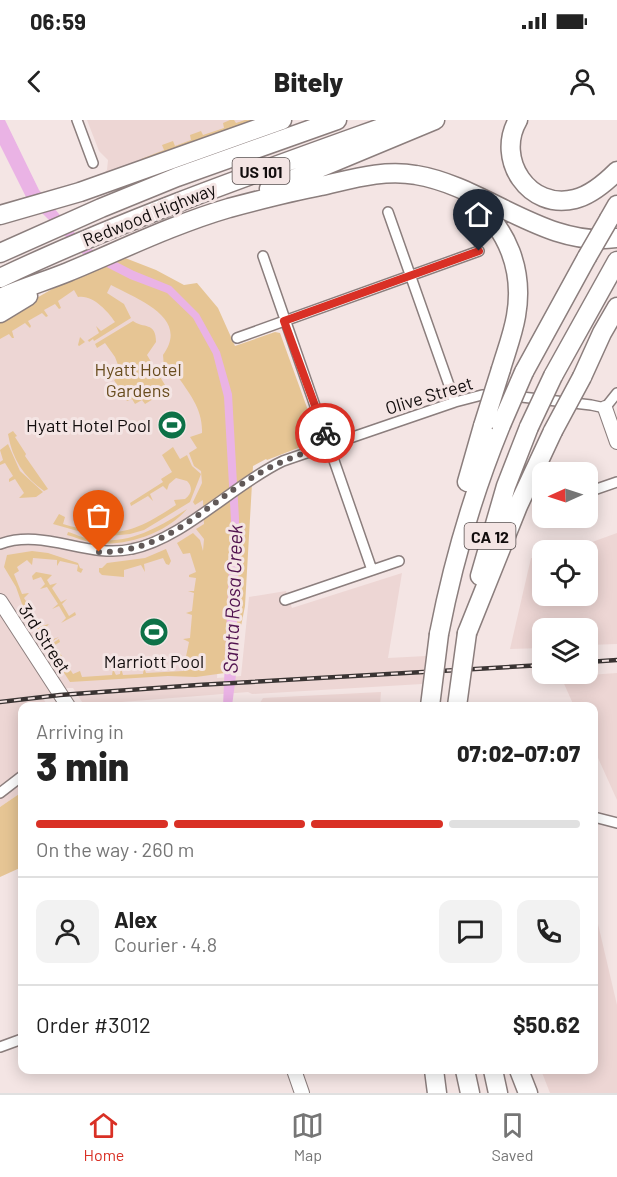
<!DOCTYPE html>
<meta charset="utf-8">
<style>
body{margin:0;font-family:Barlow,sans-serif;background:#f2f2f2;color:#222;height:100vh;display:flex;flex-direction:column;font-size:22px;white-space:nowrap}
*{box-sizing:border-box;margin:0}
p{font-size:20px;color:#767676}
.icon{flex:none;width:33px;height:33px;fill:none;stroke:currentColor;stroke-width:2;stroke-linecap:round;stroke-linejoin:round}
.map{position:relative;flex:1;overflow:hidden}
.details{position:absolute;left:18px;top:582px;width:580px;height:372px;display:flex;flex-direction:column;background:#fff;border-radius:12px;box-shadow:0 3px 15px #0003}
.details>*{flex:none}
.needle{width:39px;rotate:267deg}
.controls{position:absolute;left:532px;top:342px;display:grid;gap:12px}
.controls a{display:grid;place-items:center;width:66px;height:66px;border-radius:12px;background:#fff;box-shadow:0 3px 15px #0003;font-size:30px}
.pin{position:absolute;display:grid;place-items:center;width:51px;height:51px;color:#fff;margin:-62px -26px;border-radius:50% 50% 50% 0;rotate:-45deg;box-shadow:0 0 6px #0007}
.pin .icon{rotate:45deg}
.courier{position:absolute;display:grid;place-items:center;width:60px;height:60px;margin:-30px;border:4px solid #d93025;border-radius:50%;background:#fff;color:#222;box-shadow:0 2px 8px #0007}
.overview em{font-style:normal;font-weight:800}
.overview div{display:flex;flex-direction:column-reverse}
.overview{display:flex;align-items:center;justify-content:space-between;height:102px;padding:0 18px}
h1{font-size:39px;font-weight:800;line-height:45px}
.bar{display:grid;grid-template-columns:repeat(4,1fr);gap:9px 6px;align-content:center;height:72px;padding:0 18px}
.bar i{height:8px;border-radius:4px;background:#e0e0e0}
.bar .on{background:#d93025}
.bar p{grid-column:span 4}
.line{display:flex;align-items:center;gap:15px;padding:0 18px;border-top:2px solid #e0e0e0}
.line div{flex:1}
.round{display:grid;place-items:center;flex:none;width:63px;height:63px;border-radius:12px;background:#f2f2f2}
.status{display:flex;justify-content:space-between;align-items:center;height:42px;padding:0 30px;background:#fff;direction:ltr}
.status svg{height:16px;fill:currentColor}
header{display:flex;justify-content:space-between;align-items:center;height:78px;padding:0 18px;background:#fff;font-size:27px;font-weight:800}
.menu{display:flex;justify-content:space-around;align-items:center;height:84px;border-top:2px solid #e0e0e0;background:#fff;font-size:16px;color:#767676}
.menu a{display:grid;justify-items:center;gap:3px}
.menu .on{color:#d93025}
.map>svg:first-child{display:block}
</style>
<div class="status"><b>06:59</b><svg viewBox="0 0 49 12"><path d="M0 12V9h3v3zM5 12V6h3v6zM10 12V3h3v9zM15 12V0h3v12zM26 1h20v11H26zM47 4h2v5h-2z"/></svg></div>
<header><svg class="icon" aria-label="back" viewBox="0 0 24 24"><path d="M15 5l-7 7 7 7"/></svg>Bitely<svg class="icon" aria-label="person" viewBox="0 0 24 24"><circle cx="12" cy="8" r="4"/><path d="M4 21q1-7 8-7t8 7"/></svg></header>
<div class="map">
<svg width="617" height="973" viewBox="0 0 617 973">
<rect width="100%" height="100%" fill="#f4e5e4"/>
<path fill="#edd6d4" d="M87 0H254L100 56 107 50 108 40 99 31Z
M92 150 160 176 196 218 223 432 217 558 241 556 249 477 286 471 292 488 402 453 388 538 426 536 422 564 252 574 248 572 84 585 73 568H68L42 577 48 586H22V672L0 687V212Z
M617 413V524L588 525V508H543V528L510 529 531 438H543V476H588V430H570Z
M617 553V680L594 629V586H574L561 557Z
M381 572 380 586H258L263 578Z
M594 787 617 885V973H550L541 950H594Z"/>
<path fill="#e6c594" d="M230 0H234L236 3 245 0H254L142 40 141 39 164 30 162 25 173 21 175 26 191 20 190 15 201 11 203 15 224 8 223 3Z
M120 136 156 150 184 165 197 163 218 188 235 226 275 212 280 213 318 318 316 321 267 340 266 339 253 346 245 486 232 552 196 557 168 556 70 562 47 527 59 519 60 522 55 525 73 554 80 551 82 557 112 555 113 549 116 555 120 554 121 548 123 555 143 554 144 547 146 553 183 551 189 522 183 519 190 518 192 495 186 493 192 491 194 473 188 471H194L196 458 189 457V455L196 452 190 433 183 434 177 423 193 413 200 420 203 431 204 419 196 409 204 404 203 380 195 385 193 382 202 363 201 351 194 346 189 333 197 328 190 317 202 313C203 289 189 273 176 254L169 252 164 247 163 235C190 198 139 180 111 165L107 173 124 184 131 198 94 221 93 219 89 222 88 220 79 226 78 225 80 217 85 222 99 213 96 206 101 211 115 202C108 191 92 174 78 177L74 170 58 181 61 188 59 189 55 184 44 190 48 196 46 197 42 193 28 201 31 206 30 208 25 203 12 211 14 218H12L9 214 0 219V199L54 168Z
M133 201C143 209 156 201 156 222L147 235 168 270 145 284 142 280 135 284 132 279 127 281 114 260 118 257 115 253 120 250 115 237 105 223 97 228 95 224Z
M13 311 17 316 15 317 26 334 25 336 48 369 44 371C24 357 12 339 8 314Z
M8 324 20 351 43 372 36 377 19 378 24 373 15 359 9 362V359L13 356 5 343 0 345V342L3 340 0 330Z
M173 327 180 339 187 335 192 346 201 354 190 382 144 410 130 414 99 417 53 404 59 394 65 397 63 404C115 419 132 414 176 385L174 380 185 379C192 374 193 367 187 361L176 358 169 364 167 370 163 366 150 374 153 381 148 376 131 386 130 383 163 362 161 359 172 352 162 335Z
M187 389C168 412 128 427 94 423 85 422 76 417 67 415L68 412C75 414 83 418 90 419 127 426 158 408 187 389Z
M166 429 171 441 169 445 166 444 163 438 144 444 145 452 141 445 124 450V457L102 455 99 452V448H102L107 443 145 438Z
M32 431 48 433 78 443 80 448 83 449 81 453 77 451 78 445 60 441 57 446V440L33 438 32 445 27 440 17 447 19 451 14 454 22 474 29 473 24 478 42 506 49 504 44 509 51 520 59 517 46 525 22 484 16 467 4 447 7 435Z
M36 452 52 455 47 460 50 465 57 463 52 468 61 482 67 479 62 484 69 496 75 492 76 495 61 503 66 498 59 486 52 489 58 484 47 467 40 469 45 464 41 457 33 460 32 456Z
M22 672V747L0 757V687Z"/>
<path fill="#eab3e5" d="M0 0H5L39 70 74 112 91 129 134 151 171 166 199 194 220 232 232 274 239 399 236 555 232 586H223L231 400 224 277 213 234 193 198 167 173 130 159 85 136 26 77 0 25Z"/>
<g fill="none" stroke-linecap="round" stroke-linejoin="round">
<g stroke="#8b7e7d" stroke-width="12">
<path id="street" d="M77 0 93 43
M388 92 455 282
M263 136 372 450
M237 218 479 131
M513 276 591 285 605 288 617 273
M588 372 617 362
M0 424C44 408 87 439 132 429 183 419 234 364 283 341L455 282 482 275H494
M285 480 399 441
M0 673 22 656
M594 697 617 703
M0 927 22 919"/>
</g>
<g stroke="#8b7e7d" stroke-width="16">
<path id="secondary" d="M605 288 617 322
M0 481 68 586
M294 950 302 973"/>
</g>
<g stroke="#8b7e7d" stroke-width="21">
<path id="highway" d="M518 0C495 39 529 91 575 79 591 75 606 62 617 51
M269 69 435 0
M472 81C508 108 524 151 516 196 513 214 506 232 501 249
M0 95 80 72 282 0
M609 99 617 85
M0 133 101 88 177 57 337 0
M0 158C131 96 267 49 403 0
M0 178C22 168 46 161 68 152 121 130 174 104 229 88 259 80 290 72 321 66 352 59 384 49 416 55 484 66 546 129 617 118
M0 193 28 176
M524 252 587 137
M553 256 617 141
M582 257 602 213 617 187
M467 362 483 306
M480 456 506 366 529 307
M467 513 518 386 553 311
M439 514C453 442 473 373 501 305
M434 950 437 973
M465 950 470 973
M493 950 498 973
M519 950 528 973"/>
</g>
<use href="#street" stroke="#fff" stroke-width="9"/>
<use href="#secondary" stroke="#fff" stroke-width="14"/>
<use href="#highway" stroke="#fff" stroke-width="18"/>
<g stroke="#3a3433" stroke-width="4.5">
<path id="rail" d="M588 542 617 540
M0 582 60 575 198 565 543 545"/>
</g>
<use href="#rail" stroke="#f4e5e4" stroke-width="2" stroke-dasharray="7" stroke-linecap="butt"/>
<g stroke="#8b7e7d" stroke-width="21" stroke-linecap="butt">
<path id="highway-bridge" d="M587 137 609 99
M501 305 524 252
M483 306 501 249
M529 307 553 256
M553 311 582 257
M430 586 439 514
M457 586 467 513"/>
</g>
<use href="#highway-bridge" stroke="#fff" stroke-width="18"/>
</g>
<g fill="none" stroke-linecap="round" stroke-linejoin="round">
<path stroke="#615958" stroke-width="6" stroke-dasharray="0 10.8" d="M99 432C170 433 207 381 265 350 285 339 308 332 329 324L325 313"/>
<path stroke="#d93025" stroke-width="8" d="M325 313 284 201 479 131"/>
</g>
<defs>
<g id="stadium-disc" transform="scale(1.5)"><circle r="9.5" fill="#0d7147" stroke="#f4e5e4"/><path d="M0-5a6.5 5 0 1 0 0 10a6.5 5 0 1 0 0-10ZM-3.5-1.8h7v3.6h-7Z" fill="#fff"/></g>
</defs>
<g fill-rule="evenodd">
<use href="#stadium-disc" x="172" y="305"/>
<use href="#stadium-disc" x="154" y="512"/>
</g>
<g text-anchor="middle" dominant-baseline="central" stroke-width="6" stroke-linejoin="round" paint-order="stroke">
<g fill="#f4e5e4" stroke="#564e4e" stroke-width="1.5">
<rect x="232.5" y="38" width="57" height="26" rx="4.5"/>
<rect x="464.5" y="403" width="51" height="26" rx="4.5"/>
</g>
<g font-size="16" font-weight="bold" fill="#120d0d">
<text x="261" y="51">US 101</text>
<text x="490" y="416">CA 12</text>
</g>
<g font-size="18" fill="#120d0d" stroke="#f4e5e4">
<text transform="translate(149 94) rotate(-22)">Redwood Highway</text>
<text transform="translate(429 275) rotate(-17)">Olive Street</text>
<text transform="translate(45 518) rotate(57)">3rd Street</text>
</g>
<g font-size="18" fill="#684c1e" stroke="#f4e5e4">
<text x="138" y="249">Hyatt Hotel<tspan x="138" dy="21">Gardens</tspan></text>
</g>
<g font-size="18" fill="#120d0d" stroke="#f4e5e4" text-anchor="end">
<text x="151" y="305">Hyatt Hotel Pool</text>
<text x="154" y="541" text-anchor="middle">Marriott Pool</text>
</g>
<g font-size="20" font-style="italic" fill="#51124f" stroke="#f4e5e4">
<text transform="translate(232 479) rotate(-88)">Santa Rosa Creek</text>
</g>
</g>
</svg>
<div class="controls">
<a><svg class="needle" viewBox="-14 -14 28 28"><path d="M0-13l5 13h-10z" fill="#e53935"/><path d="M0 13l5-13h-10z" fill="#767676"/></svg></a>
<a><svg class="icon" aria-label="locate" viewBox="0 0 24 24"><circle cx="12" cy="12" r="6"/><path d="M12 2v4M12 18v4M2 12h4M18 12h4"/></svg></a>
<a><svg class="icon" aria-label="layers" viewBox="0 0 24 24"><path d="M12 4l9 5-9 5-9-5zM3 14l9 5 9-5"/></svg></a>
</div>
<div class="pin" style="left:99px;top:432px;background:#ea580c"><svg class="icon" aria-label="bag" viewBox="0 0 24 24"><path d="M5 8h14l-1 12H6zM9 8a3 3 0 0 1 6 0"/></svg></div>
<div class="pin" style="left:479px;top:131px;background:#1f2937"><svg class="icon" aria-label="home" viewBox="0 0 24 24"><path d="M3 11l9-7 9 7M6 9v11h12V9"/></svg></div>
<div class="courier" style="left:325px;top:313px"><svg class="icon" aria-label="bike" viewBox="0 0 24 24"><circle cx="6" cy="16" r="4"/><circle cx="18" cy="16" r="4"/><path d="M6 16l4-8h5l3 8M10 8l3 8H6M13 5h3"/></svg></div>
<section class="details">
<div class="overview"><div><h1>3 min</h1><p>Arriving in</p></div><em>07:02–07:07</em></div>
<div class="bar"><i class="on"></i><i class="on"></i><i class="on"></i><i></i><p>On the way · 260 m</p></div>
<div class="line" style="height:108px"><a class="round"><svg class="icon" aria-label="person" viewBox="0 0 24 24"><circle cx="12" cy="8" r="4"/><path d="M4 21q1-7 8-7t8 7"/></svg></a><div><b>Alex</b><p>Courier · 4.8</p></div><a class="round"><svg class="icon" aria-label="chat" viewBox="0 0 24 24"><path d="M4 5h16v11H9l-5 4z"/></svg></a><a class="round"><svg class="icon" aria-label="phone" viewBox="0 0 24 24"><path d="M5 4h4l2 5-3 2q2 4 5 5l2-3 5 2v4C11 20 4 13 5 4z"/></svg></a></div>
<div class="line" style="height:78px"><div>Order #3012</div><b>$50.62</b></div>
</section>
</div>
<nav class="menu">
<a class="on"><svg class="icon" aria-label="home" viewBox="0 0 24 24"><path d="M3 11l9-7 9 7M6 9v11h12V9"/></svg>Home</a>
<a><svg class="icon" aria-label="map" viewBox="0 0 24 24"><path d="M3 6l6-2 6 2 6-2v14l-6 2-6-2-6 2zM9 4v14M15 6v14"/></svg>Map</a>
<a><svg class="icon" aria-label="saved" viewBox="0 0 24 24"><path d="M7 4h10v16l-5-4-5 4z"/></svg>Saved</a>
</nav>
